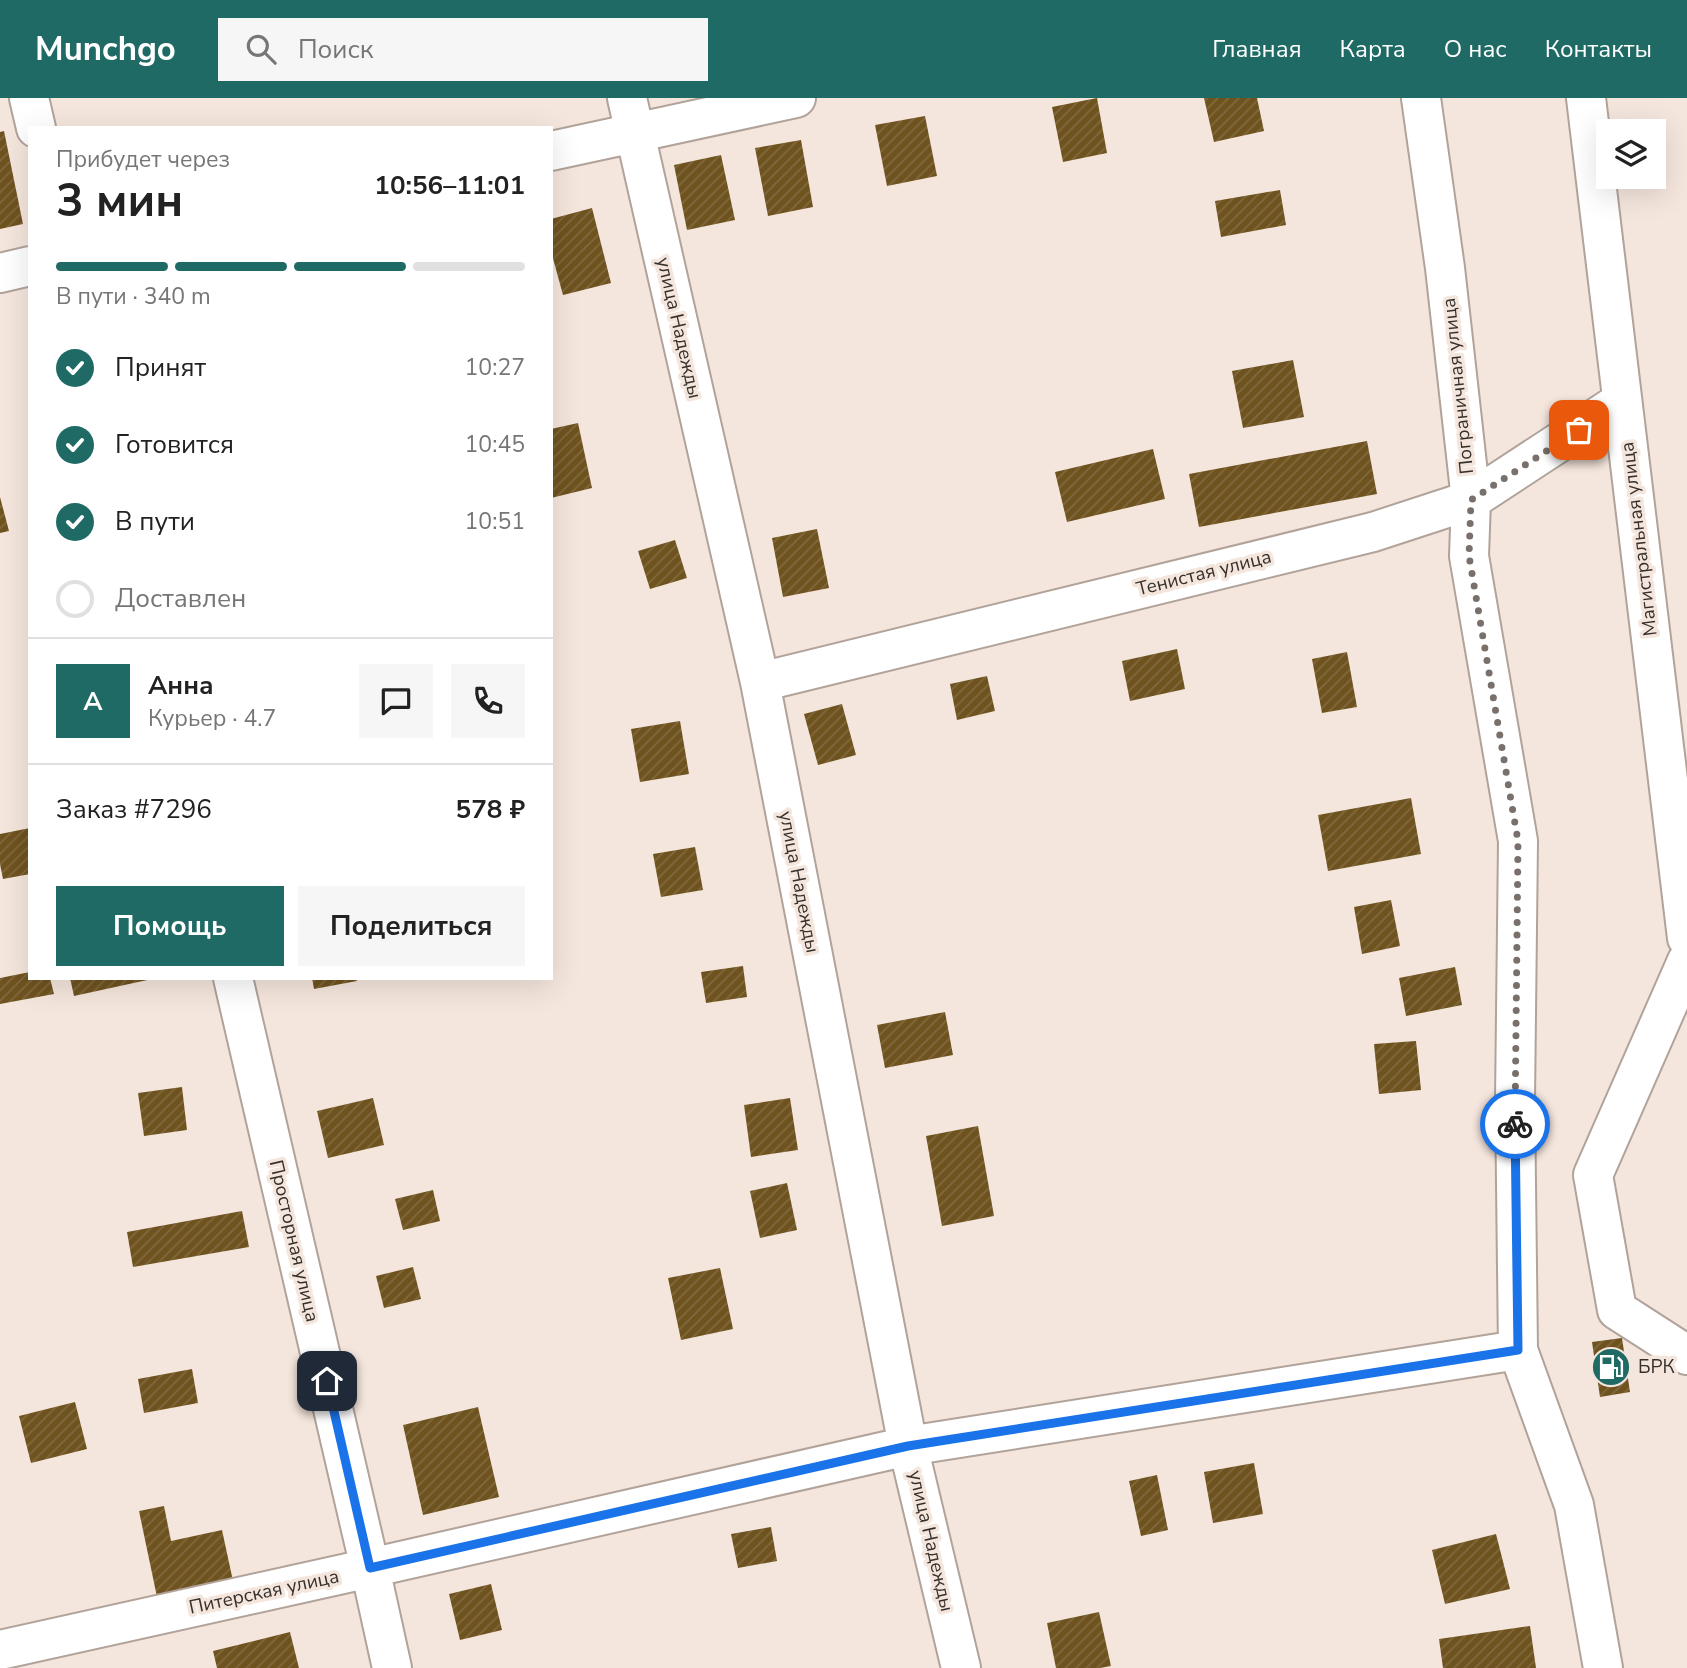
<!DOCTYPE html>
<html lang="ru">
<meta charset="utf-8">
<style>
body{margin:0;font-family:"Nunito Sans",sans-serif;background:#f6f6f6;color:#222;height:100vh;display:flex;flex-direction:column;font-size:26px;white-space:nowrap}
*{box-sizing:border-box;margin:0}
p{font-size:23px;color:#767676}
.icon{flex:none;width:38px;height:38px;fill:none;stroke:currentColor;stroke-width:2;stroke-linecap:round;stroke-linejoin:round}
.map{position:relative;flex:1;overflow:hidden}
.sheet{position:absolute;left:28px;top:28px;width:525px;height:854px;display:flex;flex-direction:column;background:#fff;border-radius:0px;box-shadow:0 7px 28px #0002}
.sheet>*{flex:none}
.controls{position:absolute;left:1596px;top:21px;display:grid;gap:14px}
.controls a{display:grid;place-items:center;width:70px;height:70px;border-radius:0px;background:#fff;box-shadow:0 7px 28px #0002;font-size:35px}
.pin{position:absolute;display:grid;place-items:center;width:60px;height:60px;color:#fff;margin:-30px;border-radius:14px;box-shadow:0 4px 10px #0006}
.courier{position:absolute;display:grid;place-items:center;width:70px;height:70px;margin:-35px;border:5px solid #1a73e8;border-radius:50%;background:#fff;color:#222;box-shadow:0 2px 9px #0007}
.headline em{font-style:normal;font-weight:700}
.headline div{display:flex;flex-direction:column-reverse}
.headline{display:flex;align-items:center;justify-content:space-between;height:119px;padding:0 28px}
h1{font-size:46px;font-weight:700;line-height:52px}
.bar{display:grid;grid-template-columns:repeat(4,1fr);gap:10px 7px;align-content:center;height:84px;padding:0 28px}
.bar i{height:9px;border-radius:5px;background:#e0e0e0}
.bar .on{background:#1f6a65}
.bar p{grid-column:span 4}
.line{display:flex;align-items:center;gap:18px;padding:0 28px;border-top:2px solid #e0e0e0}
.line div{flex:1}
.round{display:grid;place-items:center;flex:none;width:74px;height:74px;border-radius:0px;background:#f6f6f6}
ol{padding:0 28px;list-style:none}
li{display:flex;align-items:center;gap:21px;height:77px}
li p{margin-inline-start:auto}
li .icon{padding:7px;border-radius:50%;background:#1f6a65;color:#fff;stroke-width:4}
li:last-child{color:#767676}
li i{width:38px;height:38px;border:4px solid #e0e0e0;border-radius:50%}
.action{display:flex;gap:14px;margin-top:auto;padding:14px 28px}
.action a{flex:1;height:80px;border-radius:0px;background:#1f6a65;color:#fff;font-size:28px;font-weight:700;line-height:80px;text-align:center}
.action a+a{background:#f6f6f6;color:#222}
header{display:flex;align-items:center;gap:42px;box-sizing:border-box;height:98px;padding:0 35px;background:#1f6a65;color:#fff}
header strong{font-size:33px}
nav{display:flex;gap:38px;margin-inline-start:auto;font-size:24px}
.search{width:490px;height:63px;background:#f6f6f6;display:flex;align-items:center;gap:18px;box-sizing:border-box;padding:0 24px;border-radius:0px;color:#767676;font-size:26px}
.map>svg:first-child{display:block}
</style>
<header>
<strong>Munchgo</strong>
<div class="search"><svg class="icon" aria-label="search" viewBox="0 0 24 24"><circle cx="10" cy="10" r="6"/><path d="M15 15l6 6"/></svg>Поиск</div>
<nav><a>Главная</a><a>Карта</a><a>О нас</a><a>Контакты</a></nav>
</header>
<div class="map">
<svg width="1687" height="1570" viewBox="0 0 1687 1570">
<defs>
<pattern id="building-hatch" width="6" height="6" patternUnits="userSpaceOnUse" patternTransform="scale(1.75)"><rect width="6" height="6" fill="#6f531f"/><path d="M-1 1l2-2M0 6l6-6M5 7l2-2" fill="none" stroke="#80693f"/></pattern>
</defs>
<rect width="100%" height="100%" fill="#f5e6dd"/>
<path fill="url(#building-hatch)" d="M1097 0 1107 55 1063 64 1052 9Z
M1204 0H1257L1264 33 1214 44Z
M925 18 937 78 887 88 875 27Z
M4 33 23 126 0 131V34Z
M801 42 813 109 768 118 755 50Z
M721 57 735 122 687 132 674 67Z
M1280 92 1286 127 1221 139 1215 103Z
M592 110 611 185 563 197 551 153V121Z
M1293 262 1304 319 1243 330 1232 273Z
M578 325 592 390 551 400V331Z
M1367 343 1377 396 1199 429 1189 376Z
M1153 351 1165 401 1067 424 1055 374Z
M0 399 9 433 0 435Z
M817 431 829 490 783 499 772 440Z
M675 442 687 480 650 491 638 453Z
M1177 551 1185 591 1130 603 1122 563Z
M1347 554 1357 609 1322 615 1312 561Z
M987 578 995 613 957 622 950 586Z
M842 606 856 657 818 667 804 616Z
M680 623 689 676 640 684 631 631Z
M1411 700 1421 756 1328 773 1318 717Z
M30 730V776L3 781 0 766V736Z
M695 749 703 792 661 799 653 756Z
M1391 802 1400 848 1362 856 1354 809Z
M743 868 747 899 706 905 701 874Z
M1455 869 1462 907 1406 918 1399 880Z
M30 874V880H50L54 896 0 906V880Z
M70 880H152V881L74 898Z
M312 880H356L357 883 314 891Z
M945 914 953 957 885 970 877 927Z
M1416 943 1421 992 1379 996 1374 946Z
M182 989 187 1032 144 1038 138 995Z
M373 1000 384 1047 328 1060 317 1013Z
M790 1000 798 1052 751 1059 744 1007Z
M978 1028 994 1118 942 1128 926 1038Z
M787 1085 797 1132 760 1140 750 1093Z
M433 1092 440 1123 403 1132 395 1101Z
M242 1113 249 1149 133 1169 127 1134Z
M413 1169 421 1201 384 1210 376 1178Z
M720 1170 733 1231 681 1242 668 1180Z
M1622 1240 1630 1294 1600 1299 1592 1244Z
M192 1271 198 1305 144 1315 138 1281Z
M75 1304 87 1351 31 1365 19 1318Z
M478 1309 499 1399 423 1417 403 1327Z
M1254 1365 1263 1416 1213 1425 1204 1374Z
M1157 1377 1168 1432 1141 1438 1129 1383Z
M164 1408 171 1443 222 1432 233 1483 157 1499 139 1413Z
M771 1429 777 1463 738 1470 731 1436Z
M1496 1436 1510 1491 1445 1506 1432 1452Z
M491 1486 502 1532 460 1542 449 1496Z
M1099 1514 1111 1568 1100 1570H1056L1047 1525Z
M1530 1528 1536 1570H1443L1439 1541Z
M290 1534 299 1570H217L213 1553Z"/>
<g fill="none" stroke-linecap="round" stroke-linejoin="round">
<g stroke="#b1a39a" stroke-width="42">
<path id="minor" d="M29 0 36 30
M627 0 760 584 908 1348 961 1570
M1421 0 1445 170 1471 402 1469 458 1518 743 1515 1002 1518 1252 1574 1407 1603 1570
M551 53 796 0
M0 175 30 168
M760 584 1373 434 1471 402 1622 303
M1687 863 1593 1077 1617 1212 1687 1257
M233 880 370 1470 392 1570
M0 1552 370 1470 908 1348 1518 1252"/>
</g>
<g stroke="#b1a39a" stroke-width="42">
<path id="major" d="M1586 0 1687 840"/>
</g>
<use href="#minor" stroke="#fff" stroke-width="38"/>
<use href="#major" stroke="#fff" stroke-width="38"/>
</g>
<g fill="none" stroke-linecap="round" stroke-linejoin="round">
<path stroke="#79706b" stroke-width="7" stroke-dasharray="0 12.6" d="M1515 1026 1518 743 1469 458 1471 402 1579 332"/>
<path stroke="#1a73e8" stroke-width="9" d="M327 1283 370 1470 908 1348 1518 1252 1515 1026"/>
</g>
<defs>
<g id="fuel-disc" transform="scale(2.0125)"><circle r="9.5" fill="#1f6a65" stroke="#f5e6dd"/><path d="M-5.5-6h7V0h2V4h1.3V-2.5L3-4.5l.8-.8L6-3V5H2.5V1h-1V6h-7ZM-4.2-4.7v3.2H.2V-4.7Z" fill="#fff"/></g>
</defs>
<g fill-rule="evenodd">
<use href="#fuel-disc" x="1611" y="1269"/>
</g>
<g text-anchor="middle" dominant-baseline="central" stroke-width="7" stroke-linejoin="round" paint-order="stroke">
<g font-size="19" fill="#36302d" stroke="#f5e6dd">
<text transform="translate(679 230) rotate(77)">улица Надежды</text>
<text transform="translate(1458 288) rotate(-96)">Пограничная улица</text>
<text transform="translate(1639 441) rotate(-97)">Магистральная улица</text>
<text transform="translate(1204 475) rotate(-14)">Тенистая улица</text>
<text transform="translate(799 784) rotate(79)">улица Надежды</text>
<text transform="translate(294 1143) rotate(77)">Просторная улица</text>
<text transform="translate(931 1443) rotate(77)">улица Надежды</text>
<text transform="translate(264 1494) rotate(-12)">Питерская улица</text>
</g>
<g font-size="19" fill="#36302d" stroke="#f5e6dd" text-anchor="start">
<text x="1638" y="1269">БРК</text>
</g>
</g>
</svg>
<div class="controls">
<a><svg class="icon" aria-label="layers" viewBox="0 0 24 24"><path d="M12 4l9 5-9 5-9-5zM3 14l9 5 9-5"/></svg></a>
</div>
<div class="pin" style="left:1579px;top:332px;background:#ea580c"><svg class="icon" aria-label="bag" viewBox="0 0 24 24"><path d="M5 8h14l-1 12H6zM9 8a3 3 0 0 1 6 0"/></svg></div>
<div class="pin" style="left:327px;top:1283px;background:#1f2937"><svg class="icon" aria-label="home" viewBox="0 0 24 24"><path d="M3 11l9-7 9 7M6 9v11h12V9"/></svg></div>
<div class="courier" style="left:1515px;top:1026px"><svg class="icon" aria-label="bike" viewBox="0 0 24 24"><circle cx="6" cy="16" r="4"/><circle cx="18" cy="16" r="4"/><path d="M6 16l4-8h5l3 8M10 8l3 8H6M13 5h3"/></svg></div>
<section class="sheet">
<div class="headline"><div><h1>3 мин</h1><p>Прибудет через</p></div><em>10:56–11:01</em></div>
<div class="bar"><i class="on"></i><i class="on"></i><i class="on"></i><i></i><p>В пути · 340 m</p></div>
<ol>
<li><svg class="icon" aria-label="check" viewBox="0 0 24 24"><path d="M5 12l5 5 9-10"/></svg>Принят<p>10:27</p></li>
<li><svg class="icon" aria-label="check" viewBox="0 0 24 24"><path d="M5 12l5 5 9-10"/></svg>Готовится<p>10:45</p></li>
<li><svg class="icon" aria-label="check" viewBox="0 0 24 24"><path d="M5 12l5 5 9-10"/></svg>В пути<p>10:51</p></li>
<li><i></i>Доставлен</li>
</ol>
<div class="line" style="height:126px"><b class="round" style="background:#1f6a65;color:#fff">А</b><div><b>Анна</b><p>Курьер · 4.7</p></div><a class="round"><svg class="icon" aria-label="chat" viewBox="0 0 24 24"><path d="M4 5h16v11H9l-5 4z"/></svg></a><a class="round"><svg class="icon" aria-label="phone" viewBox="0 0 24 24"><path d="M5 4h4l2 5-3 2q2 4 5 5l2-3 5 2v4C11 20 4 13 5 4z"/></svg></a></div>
<div class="line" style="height:91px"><div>Заказ #7296</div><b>578 ₽</b></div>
<div class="action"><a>Помощь</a><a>Поделиться</a></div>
</section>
</div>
